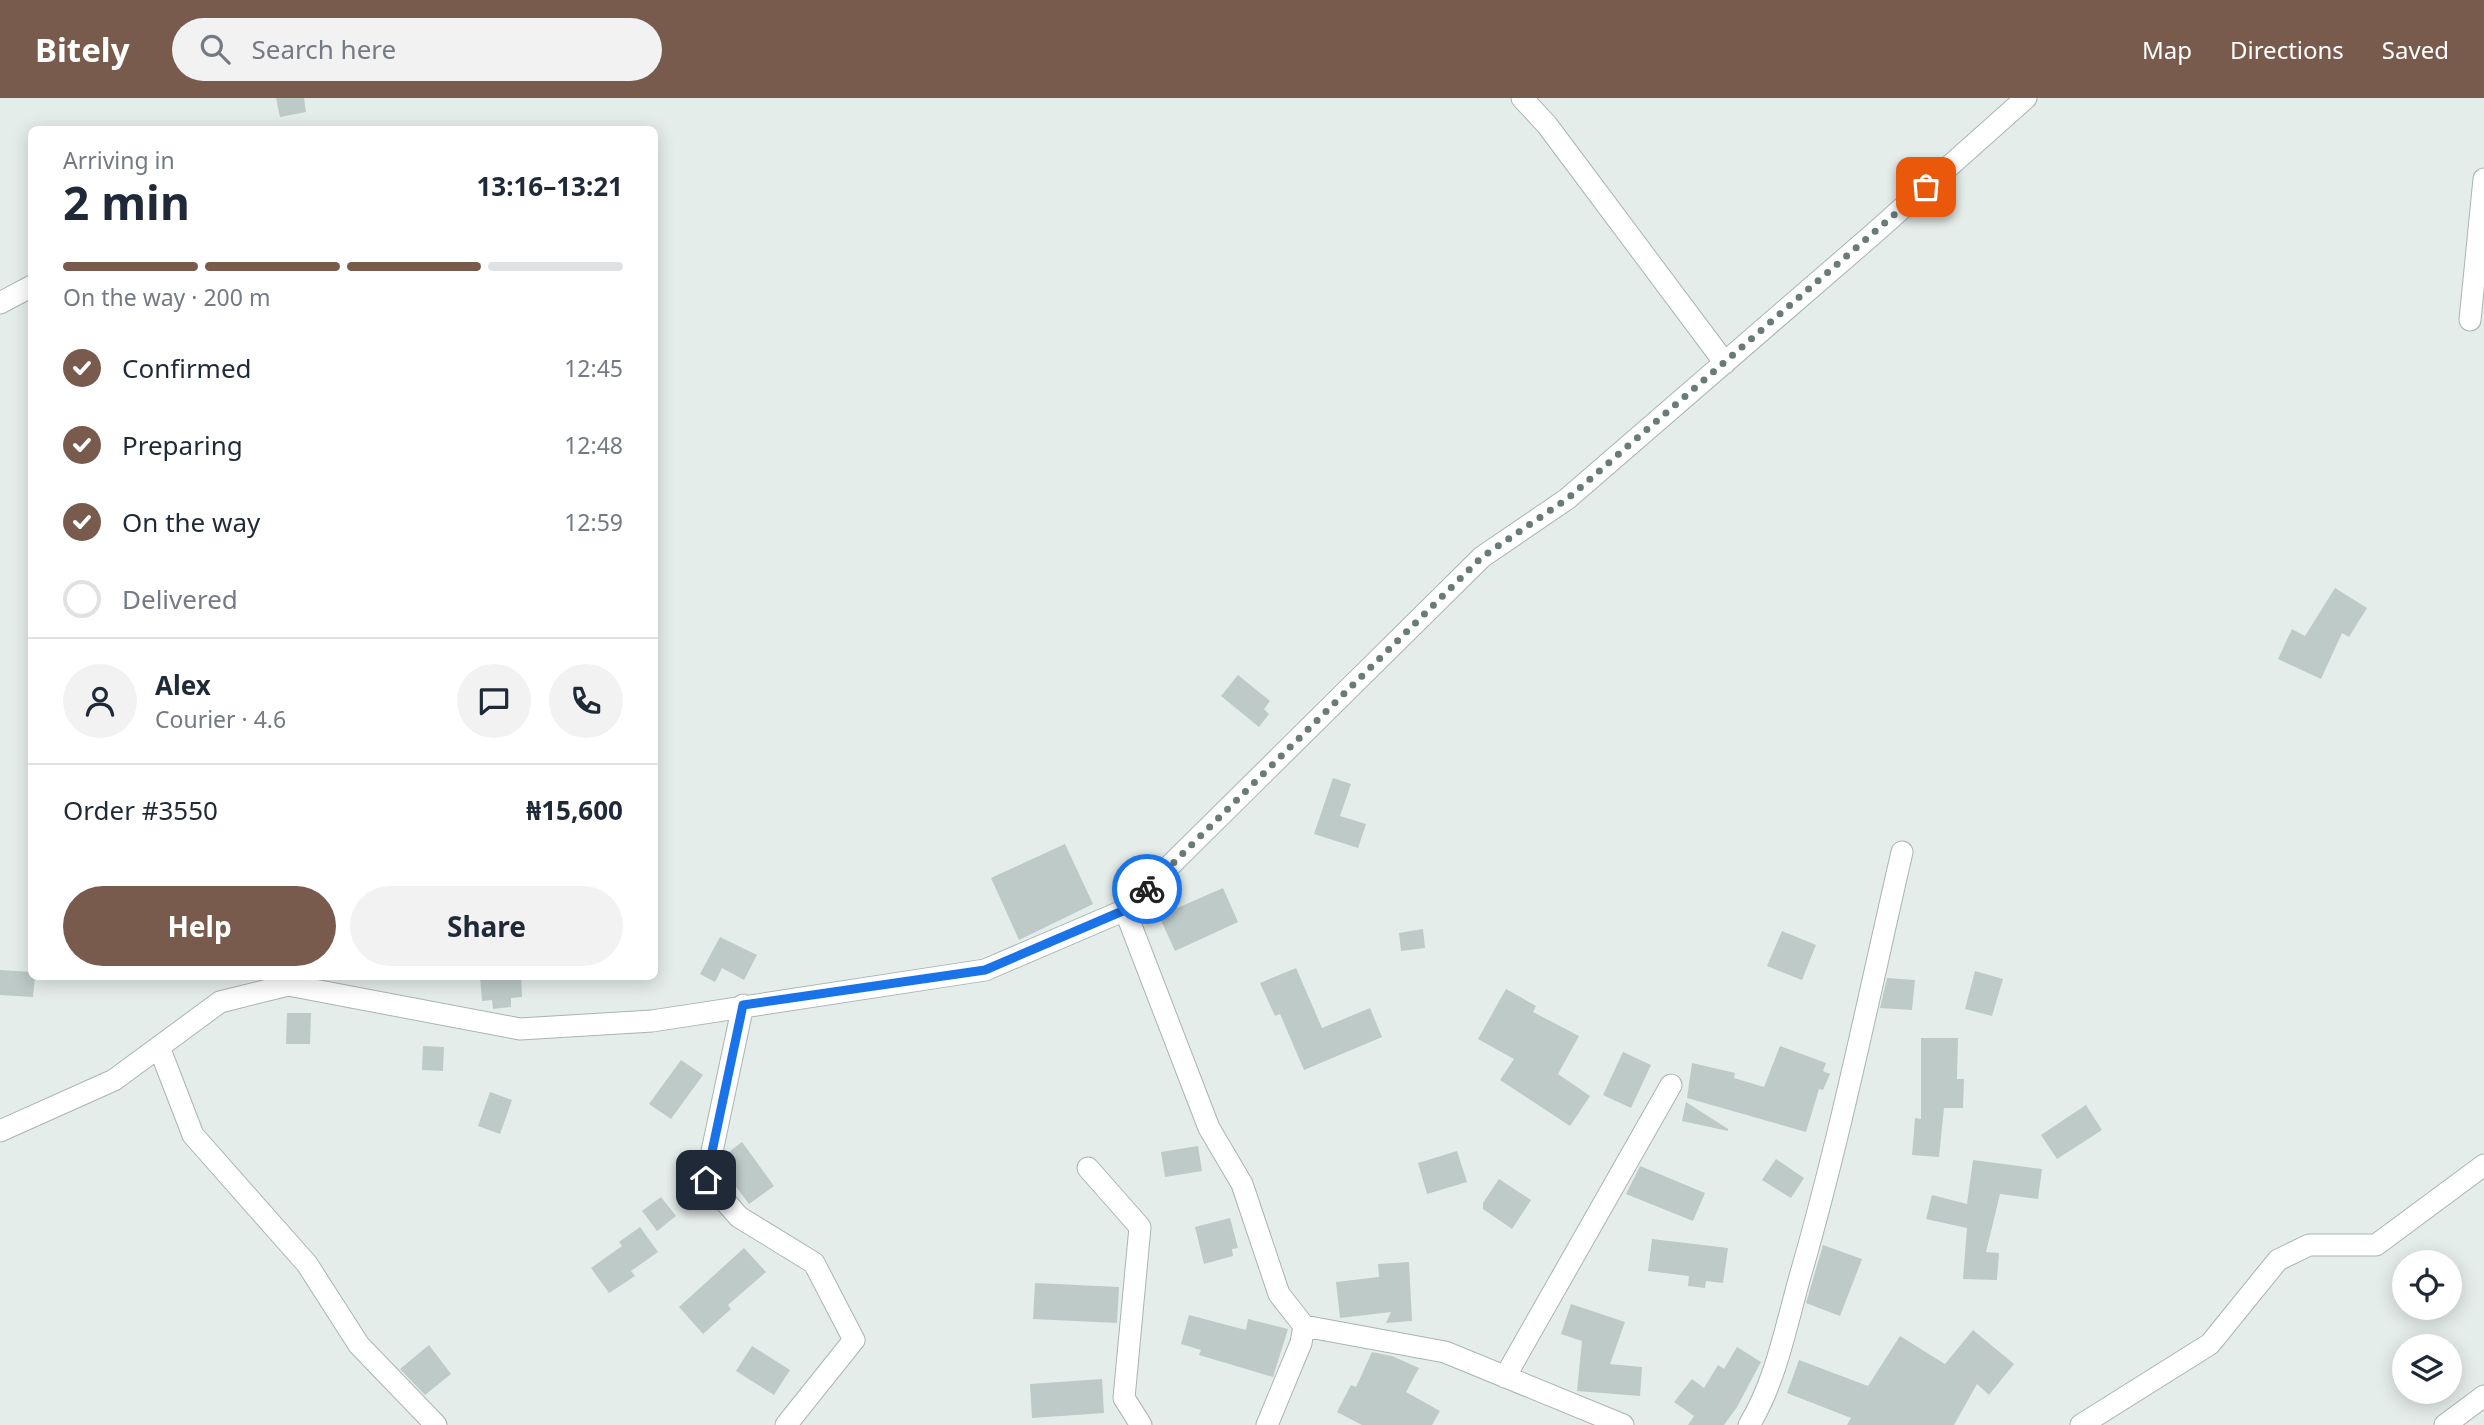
<!DOCTYPE html>
<meta charset="utf-8">
<style>
body{margin:0;font-family:"Noto Sans",sans-serif;background:#f2f2f3;color:#1f2937;height:100vh;display:flex;flex-direction:column;font-size:26px;white-space:nowrap}
*{box-sizing:border-box;margin:0}
p{font-size:23px;color:#747a83}
.icon{flex:none;width:38px;height:38px;fill:none;stroke:currentColor;stroke-width:2;stroke-linecap:round;stroke-linejoin:round}
.map{position:relative;flex:1;overflow:hidden}
.sheet{position:absolute;left:28px;top:28px;width:630px;height:854px;display:flex;flex-direction:column;background:#fff;border-radius:10px;box-shadow:0 4px 18px #0003}
.sheet>*{flex:none}
.tools{position:absolute;left:2392px;top:1152px;display:grid;gap:14px}
.tools a{display:grid;place-items:center;width:70px;height:70px;border-radius:50%;background:#fff;box-shadow:0 4px 18px #0003;font-size:35px}
.pin{position:absolute;display:grid;place-items:center;width:60px;height:60px;color:#fff;margin:-30px;border-radius:14px;box-shadow:0 4px 10px #0006}
.courier{position:absolute;display:grid;place-items:center;width:70px;height:70px;margin:-35px;border:5px solid #1a73e8;border-radius:50%;background:#fff;color:#222;box-shadow:0 2px 9px #0007}
.headline em{font-style:normal;font-weight:700}
.headline div{display:flex;flex-direction:column-reverse}
.headline{display:flex;align-items:center;justify-content:space-between;height:119px;padding:0 35px}
h1{font-size:46px;font-weight:700;line-height:52px}
.bar{display:grid;grid-template-columns:repeat(4,1fr);gap:10px 7px;align-content:center;height:84px;padding:0 35px}
.bar i{height:9px;border-radius:5px;background:#e0e1e3}
.bar .active{background:#795b4d}
.bar p{grid-column:span 4}
.line{display:flex;align-items:center;gap:18px;padding:0 35px;border-top:2px solid #e0e1e3}
.line div{flex:1}
.round{display:grid;place-items:center;flex:none;width:74px;height:74px;border-radius:37px;background:#f2f2f3}
ol{padding:0 35px;list-style:none}
li{display:flex;align-items:center;gap:21px;height:77px}
li p{margin-inline-start:auto}
li .icon{padding:7px;border-radius:50%;background:#795b4d;color:#fff;stroke-width:4}
li:last-child{color:#747a83}
li i{width:38px;height:38px;border:4px solid #e0e1e3;border-radius:50%}
.cta{display:flex;gap:14px;margin-top:auto;padding:14px 35px}
.cta a{flex:1;height:80px;border-radius:42px;background:#795b4d;color:#fff;font-size:28px;font-weight:700;line-height:80px;text-align:center}
.cta a+a{background:#f2f2f3;color:#1f2937}
header{display:flex;align-items:center;gap:42px;box-sizing:border-box;height:98px;padding:0 35px;background:#795b4d;color:#fff}
header strong{font-size:33px}
nav{display:flex;gap:38px;margin-inline-start:auto;font-size:24px}
.search{width:490px;height:63px;background:#f2f2f3;display:flex;align-items:center;gap:18px;box-sizing:border-box;padding:0 24px;border-radius:38px;color:#747a83;font-size:26px}
.map>svg:first-child{display:block}
</style>
<header>
<strong>Bitely</strong>
<div class="search"><svg class="icon" aria-label="search" viewBox="0 0 24 24"><circle cx="10" cy="10" r="6"/><path d="M15 15l6 6"/></svg>Search here</div>
<nav><a>Map</a><a>Directions</a><a>Saved</a></nav>
</header>
<div class="map">
<svg width="2484" height="1327" viewBox="0 0 2484 1327">
<rect width="100%" height="100%" fill="#e5edea"/>
<path fill="#bdcac7" d="M276 0H304L306 14 280 19Z
M2335 490 2367 510 2349 539 2342 535 2321 581 2278 561 2292 531 2305 538Z
M1238 577 1270 603 1264 611 1269 616 1259 629 1221 598Z
M1333 680 1351 686 1340 718 1366 726 1358 750 1314 736Z
M1065 746 1093 806 1019 842 991 780Z
M1223 790 1238 824 1175 853 1159 818Z
M1423 831 1425 850 1401 853 1399 835Z
M1782 833 1816 847 1802 882 1767 868Z
M720 839 757 857 744 882 722 870 715 884 700 876Z
M1296 870 1322 930 1370 910 1382 939 1304 972 1280 916 1275 918 1260 885Z
M0 872 32 874V878H35L33 899 0 897Z
M1975 873 2003 881 1992 918 1965 911Z
M480 878H521L522 899 511 900V909L493 911 492 902 482 903Z
M1887 880 1915 882 1912 912 1880 910Z
M1506 891 1536 908 1533 914 1579 938 1558 976 1590 998 1570 1028 1500 982 1514 961 1478 941Z
M287 915H311L310 946H286Z
M1921 940H1958L1957 981H1964L1963 1010H1944L1939 1059 1912 1057 1915 1020 1921 1021Z
M423 948 444 949 443 973 422 972Z
M1780 948 1826 965 1823 973 1830 976 1823 992 1819 991 1806 1034 1687 1000 1692 965 1735 975 1734 980 1764 989Z
M1623 954 1651 967 1631 1010 1603 997Z
M681 962 703 977 671 1021 649 1006Z
M490 994 512 1002 500 1036 478 1028Z
M1686 1004 1728 1031V1033L1682 1023Z
M2086 1007 2102 1032 2057 1061 2041 1037Z
M742 1044 774 1088 749 1106 722 1070 725 1057Z
M1198 1048 1202 1073 1165 1079 1161 1054Z
M1457 1053 1467 1084 1427 1096 1418 1065Z
M1776 1061 1804 1080 1791 1100 1762 1082Z
M1973 1062 2042 1071 2038 1101 2000 1096 1986 1154 1999 1155 1997 1182 1963 1181 1967 1130 1926 1121 1932 1097 1967 1106Z
M1640 1068 1705 1095 1693 1123 1626 1096Z
M1499 1081 1531 1102 1512 1131 1483 1111V1105Z
M661 1099 676 1118 657 1133 642 1113Z
M1230 1120 1238 1150 1232 1151 1233 1158 1204 1166 1195 1129Z
M640 1129 658 1154 631 1173 635 1178 609 1195 591 1170 622 1148 619 1144Z
M1652 1141 1728 1150 1723 1185 1706 1183 1705 1190 1688 1188 1689 1178 1648 1173Z
M1823 1147 1862 1161 1840 1218 1806 1205Z
M744 1150 766 1174 728 1207 731 1211 703 1236 679 1209Z
M1409 1164 1412 1223 1386 1225 1391 1214 1340 1220 1336 1184 1379 1179 1378 1166Z
M1035 1185 1119 1189 1117 1225 1033 1221Z
M1571 1206 1625 1224 1610 1266 1642 1269 1640 1298 1577 1293 1582 1243 1561 1236Z
M1189 1217 1246 1232 1248 1221 1288 1231 1273 1279 1199 1257 1201 1252 1181 1246Z
M1973 1232 2014 1266 1989 1297 1977 1286 1954 1327H1847L1851 1320 1787 1295 1799 1262 1868 1288 1900 1238 1945 1266Z
M429 1247 451 1276 425 1297 400 1271Z
M752 1248 790 1272 774 1297 736 1273Z
M1737 1249 1761 1264 1737 1309 1724 1327H1688L1694 1318 1674 1304 1692 1281 1704 1290 1718 1267 1724 1271Z
M1372 1254 1392 1258 1419 1270 1406 1294 1440 1313 1432 1327H1362L1337 1314 1351 1287 1356 1289Z
M1102 1281 1104 1315 1032 1320 1030 1286Z"/>
<g fill="none" stroke-linecap="round" stroke-linejoin="round">
<g stroke="#a8b5b2" stroke-width="23">
<path id="minor" d="M1522 0 1547 27 1725 265
M0 205 32 188
M2470 222 2484 81
M1125 812 1209 1030 1242 1086 1279 1196 1304 1228 1301 1245 1267 1327
M743 907 706 1082 739 1119 814 1165 854 1242 786 1327
M159 949 193 1037 307 1166 359 1247 436 1327
M0 1033 114 982 220 904 288 887 520 931 652 923 985 872 1125 812 1482 459 1567 401 1871 138 2026 0
M1088 1070 1140 1129 1124 1300 1141 1327
M1304 1228 1445 1254 1623 1327
M1505 1279 1671 987
M1749 1327C1775 1285 1786 1229 1799 1182 1840 1041 1869 897 1902 754
M2081 1327 2210 1246 2278 1162 2309 1147H2376L2484 1067
M2445 1327 2484 1298"/>
</g>
<use href="#minor" stroke="#fff" stroke-width="21"/>
</g>
<g fill="none" stroke-linecap="round" stroke-linejoin="round">
<path stroke="#687b78" stroke-width="7" stroke-dasharray="0 12.6" d="M1147 791 1482 459 1567 401 1926 89"/>
<path stroke="#1a73e8" stroke-width="9" d="M706 1082 743 907 985 872 1125 812 1147 791"/>
</g>
</svg>
<div class="tools">
<a><svg class="icon" aria-label="locate" viewBox="0 0 24 24"><circle cx="12" cy="12" r="6"/><path d="M12 2v4M12 18v4M2 12h4M18 12h4"/></svg></a>
<a><svg class="icon" aria-label="layers" viewBox="0 0 24 24"><path d="M12 4l9 5-9 5-9-5zM3 14l9 5 9-5"/></svg></a>
</div>
<div class="pin" style="left:1926px;top:89px;background:#ea580c"><svg class="icon" aria-label="bag" viewBox="0 0 24 24"><path d="M5 8h14l-1 12H6zM9 8a3 3 0 0 1 6 0"/></svg></div>
<div class="pin" style="left:706px;top:1082px;background:#1f2937"><svg class="icon" aria-label="home" viewBox="0 0 24 24"><path d="M3 11l9-7 9 7M6 9v11h12V9"/></svg></div>
<div class="courier" style="left:1147px;top:791px"><svg class="icon" aria-label="bike" viewBox="0 0 24 24"><circle cx="6" cy="16" r="4"/><circle cx="18" cy="16" r="4"/><path d="M6 16l4-8h5l3 8M10 8l3 8H6M13 5h3"/></svg></div>
<section class="sheet">
<div class="headline"><div><h1>2 min</h1><p>Arriving in</p></div><em>13:16–13:21</em></div>
<div class="bar"><i class="active"></i><i class="active"></i><i class="active"></i><i></i><p>On the way · 200 m</p></div>
<ol>
<li><svg class="icon" aria-label="check" viewBox="0 0 24 24"><path d="M5 12l5 5 9-10"/></svg>Confirmed<p>12:45</p></li>
<li><svg class="icon" aria-label="check" viewBox="0 0 24 24"><path d="M5 12l5 5 9-10"/></svg>Preparing<p>12:48</p></li>
<li><svg class="icon" aria-label="check" viewBox="0 0 24 24"><path d="M5 12l5 5 9-10"/></svg>On the way<p>12:59</p></li>
<li><i></i>Delivered</li>
</ol>
<div class="line" style="height:126px"><a class="round"><svg class="icon" aria-label="person" viewBox="0 0 24 24"><circle cx="12" cy="8" r="4"/><path d="M4 21q1-7 8-7t8 7"/></svg></a><div><b>Alex</b><p>Courier · 4.6</p></div><a class="round"><svg class="icon" aria-label="chat" viewBox="0 0 24 24"><path d="M4 5h16v11H9l-5 4z"/></svg></a><a class="round"><svg class="icon" aria-label="phone" viewBox="0 0 24 24"><path d="M5 4h4l2 5-3 2q2 4 5 5l2-3 5 2v4C11 20 4 13 5 4z"/></svg></a></div>
<div class="line" style="height:91px"><div>Order #3550</div><b>₦15,600</b></div>
<div class="cta"><a>Help</a><a>Share</a></div>
</section>
</div>
